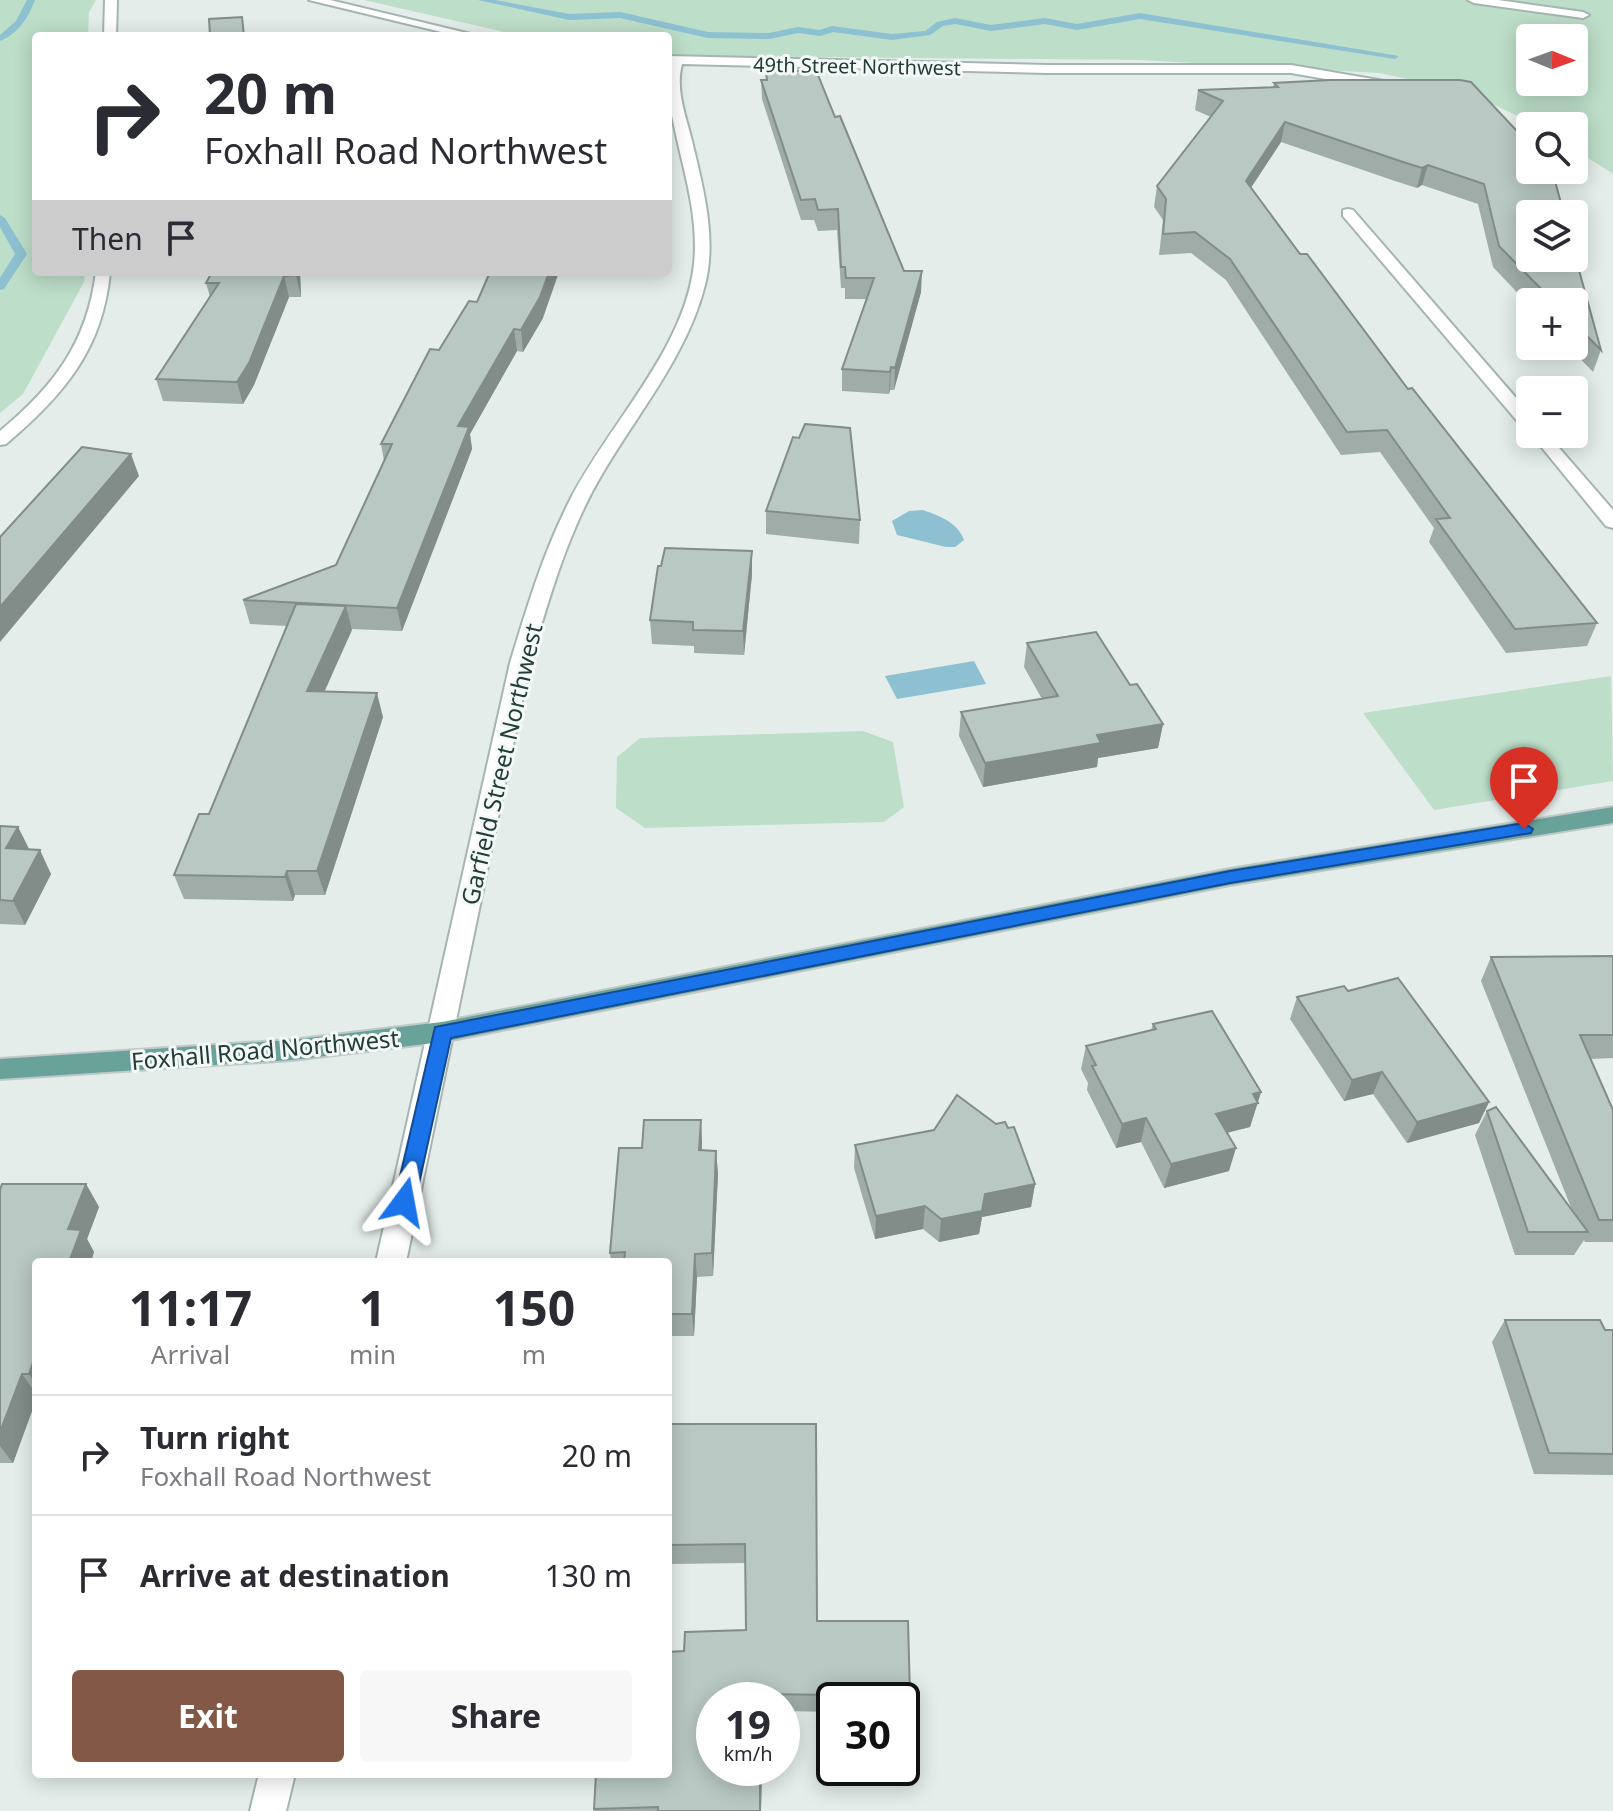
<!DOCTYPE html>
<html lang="en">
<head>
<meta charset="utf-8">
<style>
  :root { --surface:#fff; --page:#f7f7f7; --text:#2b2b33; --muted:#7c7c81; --line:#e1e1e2; --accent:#845847 }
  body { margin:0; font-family:"Noto Sans",sans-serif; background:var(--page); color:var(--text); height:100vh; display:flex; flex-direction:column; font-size:30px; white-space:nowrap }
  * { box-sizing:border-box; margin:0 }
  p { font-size:26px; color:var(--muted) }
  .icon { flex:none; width:44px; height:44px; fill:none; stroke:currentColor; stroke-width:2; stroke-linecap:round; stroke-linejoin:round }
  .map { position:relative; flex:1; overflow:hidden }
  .details { position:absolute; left:32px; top:1258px; width:640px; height:520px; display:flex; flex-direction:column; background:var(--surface); border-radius:8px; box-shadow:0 4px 20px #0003 }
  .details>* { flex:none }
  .hud { position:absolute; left:32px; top:32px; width:640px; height:244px; border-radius:8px; box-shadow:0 4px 20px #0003; background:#fff; color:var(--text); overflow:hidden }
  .needle { width:52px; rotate:91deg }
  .tools { position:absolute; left:1516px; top:24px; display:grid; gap:16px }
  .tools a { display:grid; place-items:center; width:72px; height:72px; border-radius:8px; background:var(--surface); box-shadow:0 4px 20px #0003; font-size:40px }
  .speed { position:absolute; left:696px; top:1682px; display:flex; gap:16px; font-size:40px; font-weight:700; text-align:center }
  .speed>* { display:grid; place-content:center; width:104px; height:104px; border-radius:50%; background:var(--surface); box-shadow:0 4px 20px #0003; line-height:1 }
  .speed small { font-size:20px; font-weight:400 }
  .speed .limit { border:4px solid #111; border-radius:12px; background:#fff; color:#111 }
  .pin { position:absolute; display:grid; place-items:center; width:68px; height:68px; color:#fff; margin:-82px -34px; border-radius:50% 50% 50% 0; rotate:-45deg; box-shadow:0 0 8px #0007 }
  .pin .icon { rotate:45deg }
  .me { position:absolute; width:88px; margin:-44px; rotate:13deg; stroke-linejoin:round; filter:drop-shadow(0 0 6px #0008) }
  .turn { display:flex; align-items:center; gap:28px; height:168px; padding:0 40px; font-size:36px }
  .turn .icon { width:104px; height:104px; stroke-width:2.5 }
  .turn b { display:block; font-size:56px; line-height:68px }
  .then { display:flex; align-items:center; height:76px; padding:0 40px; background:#0003; gap:16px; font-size:30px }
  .eta { display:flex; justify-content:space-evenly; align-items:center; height:136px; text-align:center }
  .eta b { font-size:48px; font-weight:700; line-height:56px }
  .cta { display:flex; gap:16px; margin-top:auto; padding:16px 40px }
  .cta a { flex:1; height:92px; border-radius:8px; background:var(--accent); color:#fff; font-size:32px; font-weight:700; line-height:92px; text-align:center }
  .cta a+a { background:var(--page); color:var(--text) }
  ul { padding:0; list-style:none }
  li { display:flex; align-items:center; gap:24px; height:120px; padding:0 40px; border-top:2px solid var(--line) }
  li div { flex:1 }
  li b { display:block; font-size:30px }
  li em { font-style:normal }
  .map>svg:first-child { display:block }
</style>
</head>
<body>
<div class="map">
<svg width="1613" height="1811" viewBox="0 0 1613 1811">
  <rect width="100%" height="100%" fill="#e4edea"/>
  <!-- green -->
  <g fill="#bddec9" fill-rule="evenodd">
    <polygon points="0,0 96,0 89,12 88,36 36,36 36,272 85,272 84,282 23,394 0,413"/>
    <path d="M364 0H1613V174L1574 149V126H1538L1466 91 1379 73 1140 60 700 56 668 54V36H522ZM1530 38H1574V82H1530Z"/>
    <polygon points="1611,676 1613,781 1434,810 1363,713"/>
    <polygon points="863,731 893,742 904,807 884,822 645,828 616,808 617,757 640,738"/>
  </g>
  <!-- water -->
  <g fill="#8dc0d1">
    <path d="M923 510C940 516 957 522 964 540L955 547H946L897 535 892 521 909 511Z"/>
    <polygon points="974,661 986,684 897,699 885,676"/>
  </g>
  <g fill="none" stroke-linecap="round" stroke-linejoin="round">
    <!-- stream -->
    <g fill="#8dc0d1" fill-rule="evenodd">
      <path d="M27 0H35C28 18 19 33 0 41V35L16 21Z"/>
      <polygon points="478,0 495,0 569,14 620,12 708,32 769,33 798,27 819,30 832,26 892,34 925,31 937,22 955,18 991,25 1045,18 1077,24 1140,13 1399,56 1395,59 1140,19 1077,30 1045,24 991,31 955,24 943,26 930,35 892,40 833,32 820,36 798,33 769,39 708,38 620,18 569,20"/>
      <polygon points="0,215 5,218 27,254 4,289 0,290 0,278 15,254 0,227"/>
    </g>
    <!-- minor casing -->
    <g stroke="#a6b5b1" stroke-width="4">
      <g id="minor">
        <polygon points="105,0 117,0 116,36 104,36"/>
        <polygon points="309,0 330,0 479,36 458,36"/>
        <polygon points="1468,0 1498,0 1583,12 1589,15 1583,18 1474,3"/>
        <path d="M668 56 1047 65H1291L1384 81 1390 85 1384 89 1291 73H1047L682 64C675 90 686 116 692 141 703 187 717 238 705 285 687 356 637 414 601 476 567 534 549 599 530 663L406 1262H376L510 663C527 607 544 550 571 498 609 424 685 349 694 264 700 206 676 152 669 96 667 82 668 68 668 56Z"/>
        <polygon points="1348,209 1353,210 1530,414 1530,430 1524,429 1343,216 1343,210"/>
        <path d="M96 272H110C103 349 64 395 6 444L0 445V431C54 386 87 343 96 272Z"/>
        <polygon points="1530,433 1547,434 1613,510 1613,528 1606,526"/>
        <polygon points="259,1774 295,1774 286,1811 250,1811"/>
      </g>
    </g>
    <!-- major casing -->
    <g stroke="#c1c9c8" stroke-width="4">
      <polygon id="major" points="1613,807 1613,823 1230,885 442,1042 292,1060 0,1079 0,1059 292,1040 442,1022 1230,869"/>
    </g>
    <!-- minor -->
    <use href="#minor" fill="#fff" fill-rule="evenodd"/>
    <!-- major -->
    <use href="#major" fill="#69a298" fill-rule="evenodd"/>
  </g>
  <!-- wall -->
  <g fill="#9faca8">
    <polygon points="766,72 835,117 904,271 921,292 894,390 890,390 889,394 842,391 842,369 866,299 845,299 845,288 841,288 837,230 818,231 814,220 801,220 762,99 761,80 766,80"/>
    <polygon points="1460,80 1601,350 1593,372 1568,346 1574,346 1574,302 1530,302 1530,306 1493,267 1478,204 1422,185 1417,188 1395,181 1281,142 1251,188 1300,254 1597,623 1587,646 1506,653 1429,542 1434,528 1380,452 1341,455 1226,280 1191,253 1159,255 1163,220 1154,207 1157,186 1211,117 1195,110 1198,90 1273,87 1274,83"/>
    <polygon points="300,272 301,297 289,297 254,385 243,404 163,401 156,379 210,297 206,283"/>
    <polygon points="543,318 523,352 517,351 470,434 472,449 402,631 351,629 324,692 383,717 325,895 295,895 293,901 184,899 174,875 209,814 287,626 250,624 243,600 336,565 384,461 381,444 439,350"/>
    <polygon points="766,511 860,520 859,544 766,534"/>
    <polygon points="752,574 744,655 694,653 694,646 652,644 650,620"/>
    <polygon points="1027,643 1130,685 1163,724 1158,748 1098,758 1097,767 983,787 959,736 961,712 1042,699 1024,667"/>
    <polygon points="0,826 18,827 29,849 51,874 25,925 0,924"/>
    <polygon points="1613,956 1613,1058 1590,1059 1613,1110 1613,1242 1585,1242 1584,1240 1574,1255 1515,1255 1475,1135 1487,1111 1572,1210 1481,981 1491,957"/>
    <polygon points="1348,991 1489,1102 1479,1123 1407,1143 1373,1094 1344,1101 1290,1019 1297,997"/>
    <polygon points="1153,1024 1261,1092 1250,1127 1227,1133 1229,1171 1164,1188 1141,1142 1116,1148 1087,1090 1088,1083 1081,1069 1086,1046 1151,1030"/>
    <polygon points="701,1120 702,1150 716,1151 718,1174 713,1276 697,1277 694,1336 668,1336 668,1262 611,1262 610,1253 642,1148"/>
    <polygon points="855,1145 1035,1184 1031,1207 982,1217 979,1234 939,1242 923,1229 875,1239 854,1168"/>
    <polygon points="86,1184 99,1207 87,1239 94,1252 36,1262 36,1400 13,1463 0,1463 0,1190"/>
    <polygon points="1505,1320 1613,1330 1613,1475 1534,1474 1492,1342"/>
    <polygon points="668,1424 817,1621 910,1696 908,1713 902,1713 902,1700 834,1700 834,1712 782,1711 782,1700 714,1700 714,1768 762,1768 761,1811 594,1811 594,1809 684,1651 746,1630 745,1563 668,1564"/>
  </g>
  <!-- shaded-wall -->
  <g fill="#828c88">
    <polygon points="1285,122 1281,142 1242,201 1246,181"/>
    <polygon points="1428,165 1422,185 1417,188 1422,168"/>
    <polygon points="922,271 921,292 894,390 895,368"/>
    <polygon points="296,272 300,272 301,297 296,275"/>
    <polygon points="549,272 559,272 543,318 523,352 521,330"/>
    <polygon points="284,276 289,297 254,385 243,404 237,382"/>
    <polygon points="514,329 517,351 470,434 472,449 402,631 397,608 458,426"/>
    <polygon points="891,367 890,390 889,394 890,372"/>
    <polygon points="131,454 139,476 0,642 0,607"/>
    <polygon points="752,551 752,574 744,655 743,631"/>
    <polygon points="346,606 352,630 314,715 307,691"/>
    <polygon points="377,693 383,717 325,895 317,871"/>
    <polygon points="1163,724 1158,748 1098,758 1097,767 983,787 985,763 1097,735"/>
    <polygon points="18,827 30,851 6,848"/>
    <polygon points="40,850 51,874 25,925 13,901"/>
    <polygon points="287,871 295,895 293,901 285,877"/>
    <polygon points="1382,1072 1373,1094 1344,1101 1352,1080"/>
    <polygon points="1261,1092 1250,1127 1209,1137 1216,1114 1253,1094"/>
    <polygon points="1489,1102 1479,1123 1407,1143 1417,1122"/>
    <polygon points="1146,1118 1141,1142 1116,1148 1122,1124"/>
    <polygon points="701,1120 702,1144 701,1174 699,1150"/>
    <polygon points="1236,1148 1229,1171 1164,1188 1171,1164"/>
    <polygon points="716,1151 718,1174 713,1276 712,1253"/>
    <polygon points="86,1184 99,1207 87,1239 94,1252 91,1262 69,1262 68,1229"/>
    <polygon points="1035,1184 1031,1207 982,1217 979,1234 939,1242 941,1219 985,1194"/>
    <polygon points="925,1206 923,1229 875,1239 876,1216"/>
    <polygon points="695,1254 697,1277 694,1336 692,1314"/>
    <polygon points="36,1354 36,1385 29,1374"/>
    <polygon points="22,1374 36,1394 36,1400 13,1463 0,1446 0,1432"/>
    <polygon points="760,1768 762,1768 761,1811 760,1811"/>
  </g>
  <!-- building -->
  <g fill="#b9c8c3" stroke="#828c88" stroke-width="2">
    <polygon points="242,17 244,36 206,36 210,35 209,19"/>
    <polygon points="816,70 835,117 840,116 904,271 922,271 895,368 891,367 890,372 842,369 874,278 846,278 845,267 841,267 838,209 818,210 815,199 801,200 761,80 767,80 766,72"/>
    <polygon points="1330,80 1460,80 1471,82 1530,145 1530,170 1552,170 1564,214 1530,214 1530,258 1574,258 1574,252 1601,350 1574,323 1574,302 1554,302 1499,246 1484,184 1428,165 1422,168 1400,161 1285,122 1246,181 1300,254 1307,254 1408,389 1412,388 1597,623 1515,629 1436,519 1450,518 1387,430 1347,432 1230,259 1195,232 1163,234 1166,199 1157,186 1223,101 1198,90 1278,87 1274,83"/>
    <polygon points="212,272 296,272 296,275 284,276 249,363 237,382 156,379 219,283 206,283"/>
    <polygon points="490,272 549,272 540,297 521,330 514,329 458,426 469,427 397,608 243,600 336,565 392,444 381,444 430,349 439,350 469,301 477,302"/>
    <polygon points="805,424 850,428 860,520 766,511 793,437 799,438"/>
    <polygon points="82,447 131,454 0,607 0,537"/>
    <polygon points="665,548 752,551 743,631 693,630 693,622 650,620 658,566 661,566"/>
    <polygon points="296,604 346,606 307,691 377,693 317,871 287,871 285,877 174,875 199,814 209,814"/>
    <polygon points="1096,632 1130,685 1137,684 1163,724 1097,735 1101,743 985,763 961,712 1058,696 1027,643"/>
    <polygon points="0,826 18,827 6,848 40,850 13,901 0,900"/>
    <polygon points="1613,956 1613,1035 1580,1035 1613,1110 1613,1220 1599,1220 1491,957"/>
    <polygon points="1398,978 1489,1102 1417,1122 1382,1072 1352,1080 1297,997 1344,986 1348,991"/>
    <polygon points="1212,1011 1261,1092 1253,1094 1258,1103 1216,1114 1236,1148 1171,1164 1146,1118 1122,1124 1092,1066 1096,1065 1086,1046 1156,1029 1153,1024"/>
    <polygon points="957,1095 996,1124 1005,1122 1008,1128 1014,1127 1035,1184 985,1194 982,1211 941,1219 925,1206 876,1216 855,1145 934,1130"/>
    <polygon points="1496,1107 1588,1232 1528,1232 1487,1111"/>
    <polygon points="644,1120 701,1120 699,1150 716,1151 712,1253 695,1254 692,1314 668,1314 668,1262 624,1262 625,1252 610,1253 619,1148 642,1148"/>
    <polygon points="2,1184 86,1184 68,1229 81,1230 69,1262 36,1262 36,1354 29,1374 22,1374 0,1432 0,1190"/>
    <polygon points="1505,1320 1600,1320 1605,1330 1613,1330 1613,1454 1549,1453"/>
    <polygon points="668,1424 816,1424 817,1621 908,1621 910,1696 761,1694 761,1700 714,1700 714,1768 760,1768 760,1811 658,1811 658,1807 594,1809 596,1774 668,1774 668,1652 684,1651 685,1632 746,1630 745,1544 668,1545"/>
  </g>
  <!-- route -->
  <polygon fill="#1a73e8" stroke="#114b97" stroke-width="2" points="1524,823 1533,829 1531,833 1230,883 451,1038 415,1202 412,1208 404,1211 397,1208 394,1202 435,1027 1230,871"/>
  <g text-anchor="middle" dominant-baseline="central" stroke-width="6" stroke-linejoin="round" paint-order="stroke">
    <!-- far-street labels -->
    <g font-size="20" fill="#233e39" stroke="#f4f9f7">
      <text transform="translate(857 66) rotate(1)">49th Street Northwest</text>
    </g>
    <!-- street labels -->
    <g font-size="24" fill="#233e39" stroke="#f4f9f7">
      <text transform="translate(501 764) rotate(-77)">Garfield Street Northwest</text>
      <text transform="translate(265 1049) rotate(-5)">Foxhall Road Northwest</text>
    </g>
  </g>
</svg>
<div class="tools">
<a><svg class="needle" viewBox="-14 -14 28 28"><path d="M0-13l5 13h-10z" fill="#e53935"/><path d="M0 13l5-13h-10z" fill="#7c7c81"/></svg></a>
<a><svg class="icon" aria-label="search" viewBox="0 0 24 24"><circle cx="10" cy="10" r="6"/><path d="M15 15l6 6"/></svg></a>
<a><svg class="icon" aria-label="layers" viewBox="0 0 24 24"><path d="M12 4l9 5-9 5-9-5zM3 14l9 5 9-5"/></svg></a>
<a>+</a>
<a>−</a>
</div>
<div class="speed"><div>19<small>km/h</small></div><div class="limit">30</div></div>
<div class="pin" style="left:1524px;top:829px;background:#d93025"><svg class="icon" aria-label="arrive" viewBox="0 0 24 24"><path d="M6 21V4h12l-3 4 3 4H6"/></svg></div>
<svg class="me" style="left:404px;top:1202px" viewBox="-20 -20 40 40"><path d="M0-17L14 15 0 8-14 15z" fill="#1a73e8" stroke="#fff" stroke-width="4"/></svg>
<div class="hud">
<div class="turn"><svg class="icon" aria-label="right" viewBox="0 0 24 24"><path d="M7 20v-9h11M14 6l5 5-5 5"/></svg><div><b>20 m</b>Foxhall Road Northwest</div></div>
<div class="then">Then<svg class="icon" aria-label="arrive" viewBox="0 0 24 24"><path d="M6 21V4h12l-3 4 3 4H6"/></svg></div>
</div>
<section class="details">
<div class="eta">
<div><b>11:17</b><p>Arrival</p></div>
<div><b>1</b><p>min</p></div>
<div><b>150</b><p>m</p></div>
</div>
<ul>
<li><svg class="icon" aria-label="right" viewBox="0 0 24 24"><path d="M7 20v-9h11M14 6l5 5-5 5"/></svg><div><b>Turn right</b><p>Foxhall Road Northwest</p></div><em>20 m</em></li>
<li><svg class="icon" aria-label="arrive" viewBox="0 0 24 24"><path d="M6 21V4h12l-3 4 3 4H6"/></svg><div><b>Arrive at destination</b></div><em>130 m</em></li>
</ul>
<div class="cta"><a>Exit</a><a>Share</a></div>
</section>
</div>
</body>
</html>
